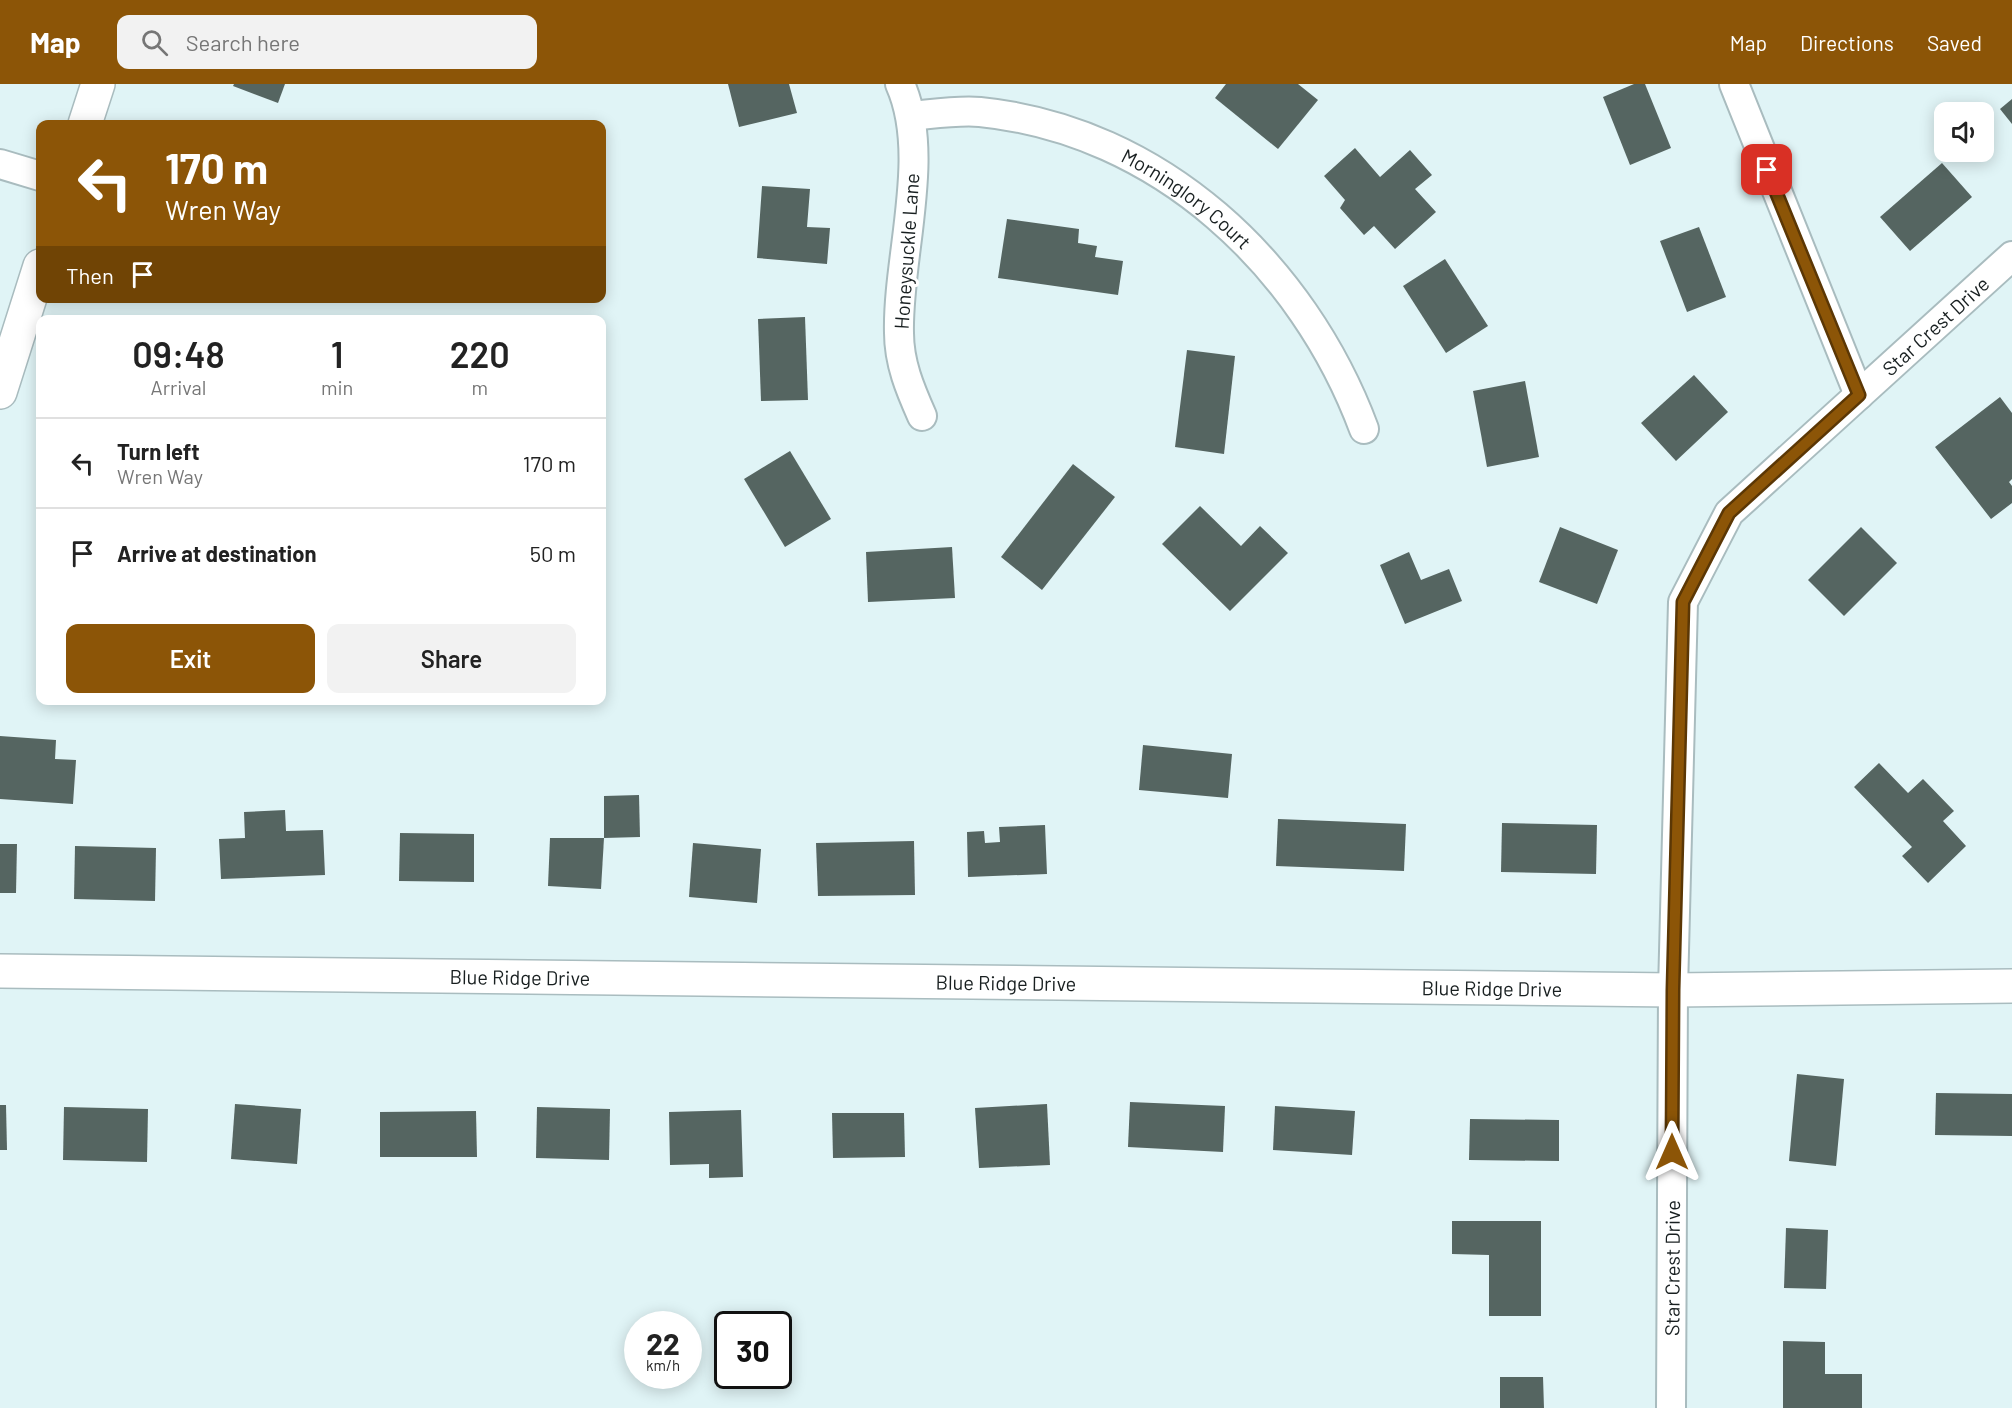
<!DOCTYPE html>
<html lang="en">
<head>
<meta charset="utf-8">
<style>
  :root { --surface:#fff; --page:#f2f2f2; --text:#222; --muted:#767676; --line:#e0e0e0; --accent:#8c5507 }
  body { margin:0; font-family:Barlow,sans-serif; background:var(--page); color:var(--text); height:100vh; display:flex; flex-direction:column; font-size:22px; white-space:nowrap }
  * { box-sizing:border-box; margin:0 }
  p { font-size:20px; color:var(--muted) }
  .icon { flex:none; width:33px; height:33px; fill:none; stroke:currentColor; stroke-width:2; stroke-linecap:round; stroke-linejoin:round }
  .map { position:relative; flex:1; overflow:hidden }
  .details { position:absolute; left:36px; top:231px; width:570px; height:390px; display:flex; flex-direction:column; background:var(--surface); border-radius:12px; box-shadow:0 3px 15px #0003 }
  .details>* { flex:none }
  .guide { position:absolute; left:36px; top:36px; width:570px; height:183px; border-radius:12px; box-shadow:0 3px 15px #0003; background:#8c5507; color:#fff; overflow:hidden }
  .buttons { position:absolute; left:1934px; top:18px; display:grid; gap:12px }
  .buttons a { display:grid; place-items:center; width:60px; height:60px; border-radius:12px; background:var(--surface); box-shadow:0 3px 15px #0003; font-size:30px }
  .speed { position:absolute; left:624px; top:1227px; display:flex; gap:12px; font-size:30px; font-weight:700; text-align:center }
  .speed>* { display:grid; place-content:center; width:78px; height:78px; border-radius:50%; background:var(--surface); box-shadow:0 3px 15px #0003; line-height:1 }
  .speed small { font-size:15px; font-weight:400 }
  .speed .limit { border:3px solid #111; border-radius:9px; background:#fff; color:#111 }
  .pin { position:absolute; display:grid; place-items:center; width:51px; height:51px; color:#fff; margin:-26px; border-radius:12px; box-shadow:0 3px 9px #0006 }
  .me { position:absolute; width:66px; margin:-33px; rotate:0deg; stroke-linejoin:round; filter:drop-shadow(0 0 4px #0008) }
  .turn { display:flex; align-items:center; gap:21px; height:126px; padding:0 30px; font-size:27px }
  .turn .icon { width:78px; height:78px; stroke-width:2.5 }
  .turn b { display:block; font-size:42px; line-height:51px }
  .then { display:flex; align-items:center; height:57px; padding:0 30px; background:#0003; gap:12px; font-size:22px }
  .eta { display:flex; justify-content:space-evenly; align-items:center; height:102px; text-align:center }
  .eta b { font-size:36px; font-weight:600; line-height:42px }
  .primary-button { display:flex; gap:12px; margin-top:auto; padding:12px 30px }
  .primary-button a { flex:1; height:69px; border-radius:12px; background:var(--accent); color:#fff; font-size:24px; font-weight:600; line-height:69px; text-align:center }
  .primary-button a+a { background:var(--page); color:var(--text) }
  ul { padding:0; list-style:none }
  li { display:flex; align-items:center; gap:18px; height:90px; padding:0 30px; border-top:2px solid var(--line) }
  li div { flex:1 }
  li b { display:block; font-size:22px }
  li em { font-style:normal }
  header { display:flex; align-items:center; gap:36px; box-sizing:border-box; height:84px; padding:0 30px; background:var(--accent); color:#fff }
  header strong { font-size:28px }
  nav { display:flex; gap:33px; margin-inline-start:auto; font-size:21px }
  .search { width:420px; height:54px; background:var(--page); display:flex; align-items:center; gap:15px; box-sizing:border-box; padding:0 21px; border-radius:12px; color:var(--muted); font-size:22px }
  .map>svg:first-child { display:block }
</style>
</head>
<body>
<header>
<strong>Map</strong>
<div class="search"><svg class="icon" aria-label="search" viewBox="0 0 24 24"><circle cx="10" cy="10" r="6"/><path d="M15 15l6 6"/></svg>Search here</div>
<nav><a>Map</a><a>Directions</a><a>Saved</a></nav>
</header>
<div class="map">
<svg width="2012" height="1324" viewBox="0 0 2012 1324">
  <rect width="100%" height="100%" fill="#e0f4f6"/>
  <!-- building -->
  <g fill="#556561">
    <polygon points="234,0 285,0 278,19 233,2"/>
    <polygon points="728,0 789,0 797,29 739,43"/>
    <polygon points="1226,0 1298,0 1318,16 1278,65 1215,14"/>
    <polygon points="1634,0 1645,0 1671,64 1630,81 1603,13"/>
    <polygon points="2012,15 2012,40 2000,25"/>
    <polygon points="1355,64 1380,93 1410,66 1432,91 1415,105 1436,128 1395,165 1374,142 1364,151 1340,124 1345,116 1324,92"/>
    <polygon points="1942,79 1972,113 1910,167 1880,133"/>
    <polygon points="762,102 810,105 807,143 830,144 827,180 757,174"/>
    <polygon points="1007,135 1079,145 1078,159 1097,162 1095,173 1123,177 1118,211 998,194"/>
    <polygon points="1699,143 1726,213 1687,228 1660,157"/>
    <polygon points="1445,175 1488,242 1446,269 1403,202"/>
    <polygon points="805,233 808,316 761,317 758,235"/>
    <polygon points="1187,266 1235,272 1224,370 1175,363"/>
    <polygon points="1694,291 1728,328 1676,377 1641,339"/>
    <polygon points="1525,297 1539,373 1487,383 1473,307"/>
    <polygon points="2000,313 2012,329 2012,395 2009,398 2012,402 2012,419 1991,435 1935,363"/>
    <polygon points="790,367 831,435 785,463 744,395"/>
    <polygon points="1073,380 1115,413 1042,506 1001,473"/>
    <polygon points="1200,422 1241,462 1260,442 1288,469 1230,527 1162,460"/>
    <polygon points="1560,443 1618,466 1597,520 1539,498"/>
    <polygon points="1861,443 1897,479 1844,532 1808,496"/>
    <polygon points="952,463 955,514 868,518 866,468"/>
    <polygon points="1409,468 1421,496 1449,485 1462,517 1405,540 1380,481"/>
    <polygon points="0,652 56,656 55,675 76,676 73,720 0,715"/>
    <polygon points="1143,661 1232,670 1228,714 1139,706"/>
    <polygon points="1879,679 1908,709 1923,695 1954,727 1943,737 1966,762 1928,799 1902,772 1912,763 1854,703"/>
    <polygon points="639,711 640,753 604,754 604,712"/>
    <polygon points="285,726 286,747 323,746 325,791 221,795 219,755 245,754 244,728"/>
    <polygon points="1278,735 1406,740 1404,787 1276,782"/>
    <polygon points="1502,739 1597,741 1596,790 1501,788"/>
    <polygon points="1045,741 1047,790 968,793 967,748 984,747 985,759 1000,758 999,743"/>
    <polygon points="400,749 474,750 474,798 399,797"/>
    <polygon points="550,754 604,754 601,805 548,802"/>
    <polygon points="914,757 915,811 818,812 816,759"/>
    <polygon points="693,759 761,765 757,819 689,813"/>
    <polygon points="0,760 17,760 16,809 0,809"/>
    <polygon points="75,762 156,764 155,817 74,815"/>
    <polygon points="1797,990 1844,995 1836,1082 1789,1077"/>
    <polygon points="1936,1009 2012,1010 2012,1052 1935,1051"/>
    <polygon points="1130,1018 1225,1022 1223,1068 1128,1063"/>
    <polygon points="235,1020 301,1025 297,1080 231,1075"/>
    <polygon points="1047,1020 1050,1081 979,1084 975,1024"/>
    <polygon points="0,1021 6,1021 7,1066 0,1066"/>
    <polygon points="1275,1022 1355,1027 1352,1071 1273,1066"/>
    <polygon points="64,1023 148,1025 147,1078 63,1076"/>
    <polygon points="537,1023 610,1025 609,1076 536,1074"/>
    <polygon points="741,1026 743,1093 709,1094 709,1080 670,1081 669,1028"/>
    <polygon points="476,1027 477,1073 380,1073 380,1028"/>
    <polygon points="832,1029 904,1029 905,1073 833,1074"/>
    <polygon points="1470,1035 1559,1036 1559,1077 1469,1076"/>
    <polygon points="1452,1137 1541,1137 1541,1232 1489,1232 1489,1171 1452,1170"/>
    <polygon points="1786,1144 1828,1146 1826,1205 1784,1204"/>
    <polygon points="1783,1257 1825,1258 1825,1290 1862,1290 1862,1324 1783,1324"/>
    <polygon points="1500,1293 1543,1293 1544,1324 1500,1324"/>
  </g>
  <g fill="none" stroke-linecap="round" stroke-linejoin="round">
    <!-- minor casing -->
    <g stroke="#a9bcbf" stroke-width="32">
      <g id="minor">
        <path d="M900 0C932 71 897 173 899 249 899 279 910 305 922 332"/>
        <polyline points="1734,0 1859,311"/>
        <path id="s1" d="M911 32C933 30 958 26 980 28 1160 46 1303 181 1364 345"/>
        <polyline points="0,80 40,92"/>
        <path id="s2" d="M1671 1324 1673 906 1683 518 1729 429 2012 172"/>
      </g>
    </g>
    <!-- tertiary casing -->
    <g stroke="#a9bcbf" stroke-width="36">
      <g id="tertiary">
        <polyline points="85,40 98,0"/>
        <polyline points="0,308 40,182"/>
        <path id="s3" d="M0 887 1673 906 2012 902"/>
      </g>
    </g>
    <!-- minor -->
    <use href="#minor" stroke="#fff" stroke-width="28"/>
    <!-- tertiary -->
    <use href="#tertiary" stroke="#fff" stroke-width="33"/>
  </g>
  <g fill="none" stroke-linecap="round" stroke-linejoin="round">
    <!-- route casing -->
    <g stroke="#5b3705" stroke-width="15">
      <polyline id="route" points="1672,1068 1673,906 1683,518 1729,429 1859,311 1767,86"/>
    </g>
    <!-- route -->
    <use href="#route" stroke="#8c5507" stroke-width="10"/>
  </g>
  <g text-anchor="middle" dominant-baseline="central" stroke-width="6" stroke-linejoin="round" paint-order="stroke">
    <!-- street labels -->
    <g font-size="20" fill="#181f20" stroke="#fff">
      <text stroke="none"><textPath href="#s1" startOffset="297">Morninglory Court</textPath></text>
      <text transform="translate(906 167) rotate(-86)">Honeysuckle Lane</text>
      <text stroke="none"><textPath href="#s2" startOffset="1185">Star Crest Drive</textPath></text>
      <text stroke="none"><textPath href="#s3" startOffset="520">Blue Ridge Drive</textPath></text>
      <text stroke="none"><textPath href="#s3" startOffset="1006">Blue Ridge Drive</textPath></text>
      <text stroke="none"><textPath href="#s3" startOffset="1492">Blue Ridge Drive</textPath></text>
      <text stroke="none"><textPath href="#s2" startOffset="140">Star Crest Drive</textPath></text>
    </g>
  </g>
</svg>
<div class="buttons">
<a><svg class="icon" aria-label="sound" viewBox="0 0 24 24"><path d="M4 9h4l5-4v14l-5-4H4zM17 9q2 3 0 6"/></svg></a>
</div>
<div class="speed"><div>22<small>km/h</small></div><div class="limit">30</div></div>
<div class="pin" style="left:1767px;top:86px;background:#d93025"><svg class="icon" aria-label="arrive" viewBox="0 0 24 24"><path d="M6 21V4h12l-3 4 3 4H6"/></svg></div>
<svg class="me" style="left:1672px;top:1068px" viewBox="-20 -20 40 40"><path d="M0-17L14 15 0 8-14 15z" fill="#8c5507" stroke="#fff" stroke-width="4"/></svg>
<div class="guide">
<div class="turn"><svg class="icon" aria-label="left" viewBox="0 0 24 24"><path d="M17 20v-9H6M10 6l-5 5 5 5"/></svg><div><b>170 m</b>Wren Way</div></div>
<div class="then">Then<svg class="icon" aria-label="arrive" viewBox="0 0 24 24"><path d="M6 21V4h12l-3 4 3 4H6"/></svg></div>
</div>
<section class="details">
<div class="eta">
<div><b>09:48</b><p>Arrival</p></div>
<div><b>1</b><p>min</p></div>
<div><b>220</b><p>m</p></div>
</div>
<ul>
<li><svg class="icon" aria-label="left" viewBox="0 0 24 24"><path d="M17 20v-9H6M10 6l-5 5 5 5"/></svg><div><b>Turn left</b><p>Wren Way</p></div><em>170 m</em></li>
<li><svg class="icon" aria-label="arrive" viewBox="0 0 24 24"><path d="M6 21V4h12l-3 4 3 4H6"/></svg><div><b>Arrive at destination</b></div><em>50 m</em></li>
</ul>
<div class="primary-button"><a>Exit</a><a>Share</a></div>
</section>
</div>
</body>
</html>
